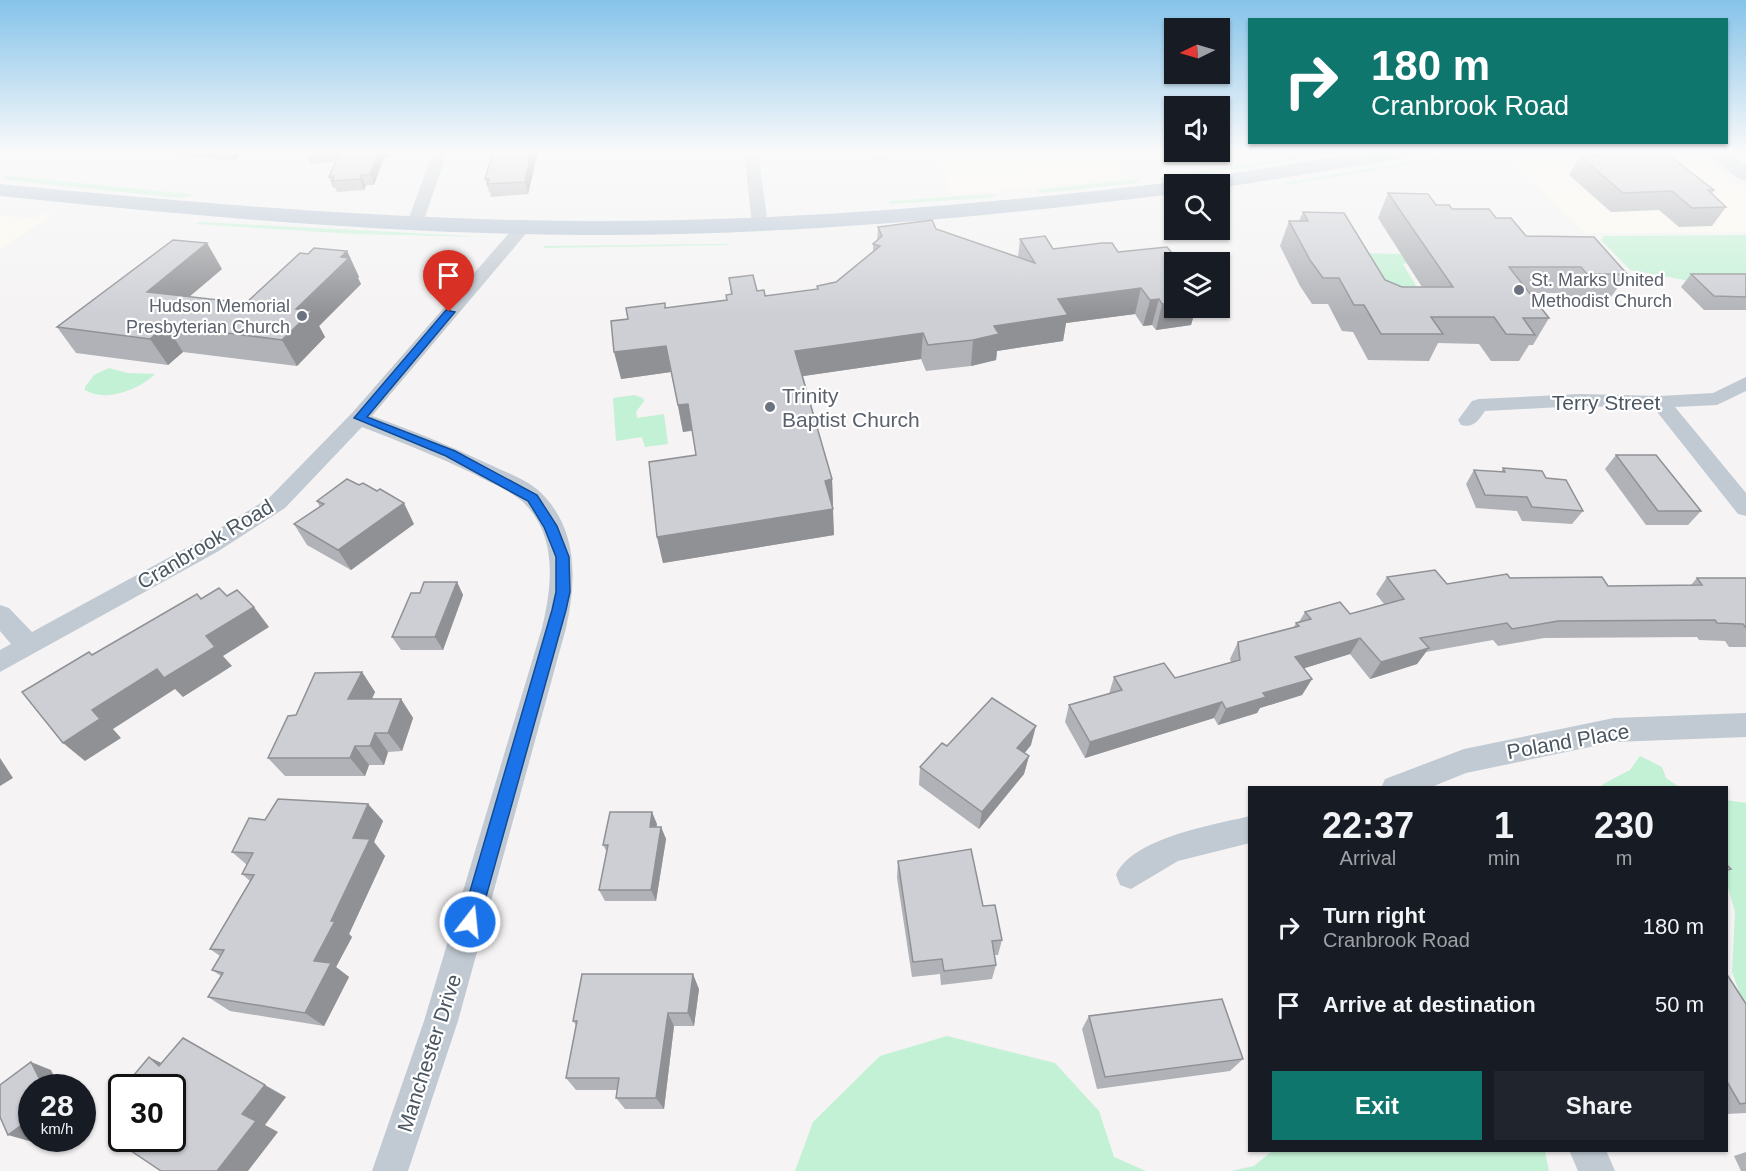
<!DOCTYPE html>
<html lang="en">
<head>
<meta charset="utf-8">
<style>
  :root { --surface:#171b24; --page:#20242c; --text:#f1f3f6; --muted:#9ea1a6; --accent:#0f766e }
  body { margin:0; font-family:Helvetica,sans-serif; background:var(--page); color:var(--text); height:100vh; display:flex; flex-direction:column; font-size:22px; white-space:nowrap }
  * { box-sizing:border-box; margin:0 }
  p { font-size:20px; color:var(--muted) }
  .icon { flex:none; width:33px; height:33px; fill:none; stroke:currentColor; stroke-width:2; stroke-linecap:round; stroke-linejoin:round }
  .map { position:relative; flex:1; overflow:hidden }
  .sheet { position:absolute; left:1248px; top:786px; width:480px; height:366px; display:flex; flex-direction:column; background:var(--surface); border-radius:0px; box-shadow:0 2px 4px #0004 }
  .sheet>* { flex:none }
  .banner { position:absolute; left:1248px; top:18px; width:480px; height:126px; border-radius:0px; box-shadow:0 2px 4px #0004; background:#0f766e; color:#fff; overflow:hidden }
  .needle { width:39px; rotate:265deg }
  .controls { position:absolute; left:1164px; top:18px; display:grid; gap:12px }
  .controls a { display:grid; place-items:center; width:66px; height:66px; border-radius:0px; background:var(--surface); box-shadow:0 2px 4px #0004; font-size:30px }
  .speed { position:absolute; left:18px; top:1074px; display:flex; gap:12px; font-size:30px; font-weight:700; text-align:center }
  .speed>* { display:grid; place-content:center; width:78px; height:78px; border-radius:50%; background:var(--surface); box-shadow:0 2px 4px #0004; line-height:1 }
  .speed small { font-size:15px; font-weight:400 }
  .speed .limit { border:3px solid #111; border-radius:9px; background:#fff; color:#111 }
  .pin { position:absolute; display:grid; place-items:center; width:51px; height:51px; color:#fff; margin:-62px -26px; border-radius:50% 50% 50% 0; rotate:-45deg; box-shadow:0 0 6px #0007 }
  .pin .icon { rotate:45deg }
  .me { position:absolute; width:66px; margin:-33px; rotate:16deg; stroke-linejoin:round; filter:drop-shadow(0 0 4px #0008) }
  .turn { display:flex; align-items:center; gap:21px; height:126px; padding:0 24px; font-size:27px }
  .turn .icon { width:78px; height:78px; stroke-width:2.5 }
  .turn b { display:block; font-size:42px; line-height:51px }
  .eta { display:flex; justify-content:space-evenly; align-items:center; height:102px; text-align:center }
  .eta b { font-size:36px; font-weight:600; line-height:42px }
  .primary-button { display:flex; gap:12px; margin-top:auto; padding:12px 24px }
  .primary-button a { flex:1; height:69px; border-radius:0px; background:var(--accent); color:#fff; font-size:24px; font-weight:600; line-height:69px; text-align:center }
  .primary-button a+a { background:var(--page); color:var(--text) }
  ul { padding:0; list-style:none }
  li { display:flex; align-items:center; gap:18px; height:78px; padding:0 24px }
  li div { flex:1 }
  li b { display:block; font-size:22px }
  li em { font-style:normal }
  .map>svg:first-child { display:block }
</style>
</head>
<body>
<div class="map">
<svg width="1746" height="1171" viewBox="0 0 1746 1171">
  <rect width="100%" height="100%" fill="#f5f3f3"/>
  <!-- commercial -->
  <g fill="#fdf9ef">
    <polygon points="934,152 1108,152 1125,178 952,195"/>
    <polygon points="1509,152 1693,152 1746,190 1746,232 1585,233 1503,154"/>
    <polygon points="45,214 54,214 0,250 0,216 33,218"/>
  </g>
  <!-- green -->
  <g fill="#c3f1d5">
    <polygon points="805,152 934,152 936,156 877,160"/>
    <polygon points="1468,152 1483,152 1289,185 1284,183"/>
    <polygon points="1308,155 1296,160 1182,177 1180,174"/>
    <polygon points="0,175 197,195 179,198 7,180"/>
    <polygon points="1140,179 1137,183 1043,193 1036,190"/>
    <polygon points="993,194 996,195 989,198 889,204 889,201"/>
    <polygon points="199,222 489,237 354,234 196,224"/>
    <polygon points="1746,235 1746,285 1717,286 1630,270 1601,240 1604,236"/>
    <polygon points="726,244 732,245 543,248 544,246"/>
    <polygon points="1366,253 1402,254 1407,263 1403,264 1418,289 1405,308"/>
    <path d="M109 368 127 373 155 374C140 389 106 403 85 390V387L94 375Z"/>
    <polygon points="634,395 643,398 644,401 636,412 637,418 664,414 668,444 645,447 642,437 616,441 613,398"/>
    <polygon points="1640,756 1662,767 1666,778 1679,787 1601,787 1603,784 1630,770"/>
    <polygon points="1726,800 1746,803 1746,1010 1732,972 1735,912 1727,884"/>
    <polygon points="947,1036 1055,1063 1099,1111 1114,1157 1146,1171 795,1171 813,1122 880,1056"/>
    <polygon points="1272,1151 1545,1151 1549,1171 1231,1171 1254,1166"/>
  </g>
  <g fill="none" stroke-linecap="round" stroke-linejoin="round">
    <!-- street -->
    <g fill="#c1cad2" fill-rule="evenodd">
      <polygon points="433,152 447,152 423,223 415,228 409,226 407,223"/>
      <polygon points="744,152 758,152 768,225 760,230 752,225"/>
      <path d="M523 222 529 224 531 227 529 230 372 416C411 430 449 445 486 463 503 471 525 479 539 491 578 527 577 580 566 628L458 1021 408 1171H372L424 1021 542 628C552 586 558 537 524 503 510 490 488 482 472 473 436 456 399 441 362 427L285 508 217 552 0 672V650L11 644 0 631V605L9 608 32 632 201 540 269 498 352 413 517 224Z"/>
      <path d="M1746 377V391L1717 405 1675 407 1746 493V516L1738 514 1654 408 1580 406 1485 411C1478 421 1474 428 1461 425L1458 420 1472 401 1479 399 1580 394 1660 396 1713 393Z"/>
      <polygon points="1746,713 1746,737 1614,742 1466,773 1429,788 1381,788 1385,779 1464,749 1614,718"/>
      <path d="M1250 816V843L1178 861 1131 889 1120 885 1116 875C1132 838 1213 825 1250 816Z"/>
      <polygon points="1569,1150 1606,1150 1615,1171 1578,1171"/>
    </g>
    <!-- secondary -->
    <polygon fill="#c1cbd6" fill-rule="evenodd" points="1705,152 1728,152 1746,165 1746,181 1739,179"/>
    <!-- primary -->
    <g fill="#b3c2d1" fill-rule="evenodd">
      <polygon points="1366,152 1415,152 1405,158 1220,188 1220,184 1194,184 1197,180 1204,178"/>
      <path d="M1174 182 1182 184H1174V194C978 218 782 236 584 235 389 234 194 216 0 196V184C194 203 389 220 584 221 782 222 978 205 1174 182Z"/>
    </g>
  </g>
  <!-- wall -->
  <g fill="#b0b2b7">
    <polygon points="164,152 246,152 234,161 165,154"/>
    <polygon points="306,152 391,152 389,158 384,158 374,185 366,185 364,190 337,192 335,187 333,188 329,177 335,162 310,164 306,153"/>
    <polygon points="493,152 538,152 528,194 491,197 490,192 489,192 485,179"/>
    <polygon points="1580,156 1714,190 1712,194 1726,207 1712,226 1679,227 1659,210 1611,212 1569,175"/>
    <polygon points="1388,193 1452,209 1496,218 1526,236 1627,274 1609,300 1571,300 1565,293 1529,293 1549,318 1533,345 1529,345 1519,361 1491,361 1479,344 1438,343 1429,361 1368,360 1353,332 1342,331 1328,304 1312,304 1300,286 1280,246 1289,221 1299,221 1303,212 1385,280 1402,287 1422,287 1378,218"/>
    <polygon points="878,227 936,229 1018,257 1020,239 1053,249 1118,252 1174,308 1199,308 1196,318 1193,318 1191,325 1156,330 1152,325 1143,326 1135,314 1066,323 1063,341 997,351 996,360 971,366 926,371 921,359 803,376 832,479 833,506 832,506 834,535 663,563 657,537 696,455 692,431 683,432 671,372 621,379 628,319 665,308 727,300 726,295 731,294 729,278 765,296 817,289 817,286 836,282 873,252 873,244 877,240"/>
    <polygon points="347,251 359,277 358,278 361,284 319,326 325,337 297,366 183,352 168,365 76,353 57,327 222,269 189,297 246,303 308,254"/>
    <polygon points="1691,274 1746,274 1746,310 1704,310 1681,287"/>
    <polygon points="1616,455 1701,511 1688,525 1646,525 1605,469"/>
    <polygon points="1503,468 1546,478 1583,511 1572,524 1522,521 1517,511 1476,508 1466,484 1474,470 1501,472"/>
    <polygon points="317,501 414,524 351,570 307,545 294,524 320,507"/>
    <polygon points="1387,577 1447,584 1510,578 1608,586 1690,586 1697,578 1746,578 1746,647 1729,647 1725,641 1699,640 1697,637 1544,638 1498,646 1493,640 1426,652 1417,664 1370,679 1350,654 1304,668 1312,679 1302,695 1260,708 1257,713 1218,725 1214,718 1085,758 1065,722 1069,705 1109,694 1114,677 1175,678 1231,662 1230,659 1238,642 1294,627 1296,623 1299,622 1305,612 1350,614 1384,604 1376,594"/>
    <polygon points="457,582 463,595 443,650 401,650 392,637 420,593"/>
    <polygon points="362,672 375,692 372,699 401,699 413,718 402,751 388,752 384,765 369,765 365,776 285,776 268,758 296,715"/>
    <polygon points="1031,745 1025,753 1029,756 1024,774 979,829 919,785 920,767 947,746"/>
    <polygon points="368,804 383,821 374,842 385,856 349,934 352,937 336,967 349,977 324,1026 230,1011 208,997 221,976 212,970 220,956 210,949 250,881 242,874 247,865 232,852"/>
    <polygon points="657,824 656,827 661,827 666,839 656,901 605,901 599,890 607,852 603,845"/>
    <polygon points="898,861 983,906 1002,940 998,955 995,955 996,965 992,979 941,985 940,974 912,977 897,878"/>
    <polygon points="1726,973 1746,1004 1746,1113 1726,1114"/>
    <polygon points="699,989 694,1026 674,1026 664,1109 625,1109 616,1098 617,1090 576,1090 566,1078 576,1025 573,1021"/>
    <polygon points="1089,1016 1243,1059 1230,1071 1097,1089 1082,1029"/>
    <polygon points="1746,1152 1746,1171 1741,1171 1734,1156"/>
  </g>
  <!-- shaded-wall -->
  <g fill="#909195">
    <polygon points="230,152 246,152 234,161"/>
    <polygon points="378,152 381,152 384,158 374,185 370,174"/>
    <polygon points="387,152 391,152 389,158"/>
    <polygon points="531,152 538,152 528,194 525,182"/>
    <polygon points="361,175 366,185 364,190 360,179"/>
    <polygon points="207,243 222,269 164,318 147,292"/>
    <polygon points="347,251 359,277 358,278 361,284 319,326 325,337 297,366 282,340 296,309 341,257"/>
    <polygon points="1141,288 1135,314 1066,323 1063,341 997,351 996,360 971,366 973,340 994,326 1058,299"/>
    <polygon points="1159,299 1152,325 1143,326 1150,300"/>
    <polygon points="1174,302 1174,308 1199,308 1196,318 1193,318 1191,325 1156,330 1162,304"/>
    <polygon points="166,325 183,352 168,365 150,339"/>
    <polygon points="923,333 921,359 797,377 795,351"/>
    <polygon points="666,346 671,372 621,379 614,352"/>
    <polygon points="688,404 693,430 683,432 678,405"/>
    <polygon points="832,479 833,506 826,507 825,481"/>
    <polygon points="404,503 414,524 351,570 338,550"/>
    <polygon points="833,509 834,535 663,563 657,537"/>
    <polygon points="457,582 463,595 443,650 435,637"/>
    <polygon points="254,607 269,627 223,656 232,666 183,697 175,689 113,729 121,738 85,761 63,743 92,710 206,636"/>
    <polygon points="1360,638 1350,654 1286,674 1295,657"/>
    <polygon points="1429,648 1417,664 1370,679 1381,662"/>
    <polygon points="362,672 375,692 362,719 348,699"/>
    <polygon points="1312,679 1302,695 1260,708 1257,713 1218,725 1226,709 1263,693"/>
    <polygon points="401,699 413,718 402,751 388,733"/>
    <polygon points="1222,702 1214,718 1085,758 1090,742"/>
    <polygon points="1036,726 1031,745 1013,766 1017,748"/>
    <polygon points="375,733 388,752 384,765 370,746"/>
    <polygon points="355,746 369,765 365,776 350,758"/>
    <polygon points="1029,756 1024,774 979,829 982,812"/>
    <polygon points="0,758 13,778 0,786"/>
    <polygon points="368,804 383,821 374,842 385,856 349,934 352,937 336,967 349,977 324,1026 305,1013 314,961 331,921 353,838"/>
    <polygon points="652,812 657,824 654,839 650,827"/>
    <polygon points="661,827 666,839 656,901 651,890"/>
    <polygon points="693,974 699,989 694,1026 688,1013"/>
    <polygon points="668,1013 674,1026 664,1109 656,1098"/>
    <polygon points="183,1038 286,1097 265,1125 278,1132 248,1171 217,1171 242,1114"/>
    <polygon points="149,1057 174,1069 159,1066"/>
    <polygon points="31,1062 51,1070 60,1088 44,1088"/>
    <polygon points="32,1117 32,1138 33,1138 29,1141 8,1135"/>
  </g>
  <!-- building -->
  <g fill="#cdcfd5" stroke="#909195" stroke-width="1.5">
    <polygon points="340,152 378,152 370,174 361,175 360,179 332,181 334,176 329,177"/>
    <polygon points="493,152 531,152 525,182 487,184 489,179 485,179"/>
    <polygon points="1667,154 1714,190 1708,190 1726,207 1692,208 1672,191 1623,193 1580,156"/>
    <polygon points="1388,193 1428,194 1436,205 1449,205 1452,209 1489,209 1496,218 1511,218 1526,236 1594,237 1627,274 1587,274 1581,267 1509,267 1549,318 1523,318 1535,335 1506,334 1494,317 1431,317 1443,334 1381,334 1364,305 1354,305 1339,278 1323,278 1310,260 1289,221 1308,221 1303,212 1344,213 1385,280 1402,287 1453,287"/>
    <polygon points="932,220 936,229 1035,263 1020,239 1045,236 1053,249 1102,243 1112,243 1118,252 1167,247 1180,262 1174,262 1174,302 1162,304 1159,299 1150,300 1141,288 1058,299 1068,315 994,326 999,334 973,340 928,345 923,333 795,351 832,479 825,481 833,509 657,537 649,462 696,455 688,404 678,405 666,346 614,352 611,321 628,319 626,308 665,303 665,308 727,300 726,295 732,294 729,278 753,275 757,291 764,290 765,296 818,289 817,286 836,282 880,246 873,244 882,236 878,227"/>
    <polygon points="173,240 207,243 147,292 246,303 300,253 308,254 314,248 347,251 341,257 349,258 296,309 312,311 282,340 166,325 150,339 57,327"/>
    <polygon points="1691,274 1746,274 1746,297 1714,296"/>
    <polygon points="1616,455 1656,455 1701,511 1658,511"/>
    <polygon points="1503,468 1542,471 1546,478 1566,480 1583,511 1532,507 1527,497 1485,495 1474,470 1505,472"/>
    <polygon points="347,479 359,485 363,483 377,491 380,489 404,503 338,550 294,524 324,504 317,501"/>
    <polygon points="1435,570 1447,584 1507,574 1510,578 1602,577 1608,586 1702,585 1697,578 1746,578 1746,628 1743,624 1717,623 1715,620 1558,621 1512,629 1507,623 1420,638 1429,648 1381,662 1360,638 1295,657 1312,679 1263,693 1266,697 1226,709 1222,702 1090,742 1069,705 1122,690 1114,677 1164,663 1175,678 1240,660 1238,642 1299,626 1296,623 1311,619 1305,612 1340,602 1350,614 1404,599 1387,577"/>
    <polygon points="424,582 457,582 435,637 392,637 411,593 420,593"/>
    <polygon points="219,588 227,596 237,590 254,607 206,636 215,647 164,678 157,669 92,710 100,719 63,743 22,692 89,652 92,655 197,594 201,599"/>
    <polygon points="362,672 348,699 401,699 388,733 375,733 370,746 355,746 350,758 268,758 288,716 296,715 315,673"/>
    <polygon points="992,698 1036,726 1017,748 1029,756 982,812 920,767 942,743 947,746"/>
    <polygon points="278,799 368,804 353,838 370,839 331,921 335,921 314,961 331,963 305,1013 208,997 223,973 212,970 224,950 210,949 254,875 242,874 253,853 232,852 249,818 265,820"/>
    <polygon points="610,812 652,812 650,827 661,827 651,890 599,890 608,845 603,845"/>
    <polygon points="971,849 983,906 995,905 1002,940 992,941 996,965 944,971 942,959 913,962 898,861"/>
    <polygon points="1726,864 1731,869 1726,870"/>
    <polygon points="1726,973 1746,1004 1746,1103 1740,1104 1726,1080"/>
    <polygon points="582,974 693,974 688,1013 668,1013 656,1098 616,1098 619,1078 566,1078 577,1021 573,1021"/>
    <polygon points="1222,999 1243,1059 1105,1077 1089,1016"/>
    <polygon points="183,1038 265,1085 242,1114 256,1121 217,1171 161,1171 115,1140 122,1132 122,1138 172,1138 172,1088 123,1088 149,1057 159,1066"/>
    <polygon points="31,1062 44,1088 32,1088 32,1117 8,1135 0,1117 0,1085"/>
    <polygon points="122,1089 122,1100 116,1096"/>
  </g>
  <!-- sky -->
  <linearGradient id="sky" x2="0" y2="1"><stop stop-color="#85c3ea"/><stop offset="0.48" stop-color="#fafafa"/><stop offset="1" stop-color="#fafafa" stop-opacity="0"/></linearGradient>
  <rect width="1746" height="316" fill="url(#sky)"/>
  <!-- route -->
  <polygon fill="#1a73e8" stroke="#114b97" stroke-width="1.5" points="446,310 455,312 367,417 455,451 537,495 557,526 569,557 570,592 566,610 479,922 476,928 470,931 463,928 461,922 552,610 556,592 556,557 544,527 528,501 446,456 354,418"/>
  <!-- markers -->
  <g fill="#6b7280" stroke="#fff" stroke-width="2">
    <circle cx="1519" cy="290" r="6"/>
    <circle cx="302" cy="316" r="6"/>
    <circle cx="770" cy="407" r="6"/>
  </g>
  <g text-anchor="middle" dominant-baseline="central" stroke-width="4.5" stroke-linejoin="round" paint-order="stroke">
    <!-- far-worship labels -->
    <g font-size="18" fill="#5b616d" stroke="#fff" text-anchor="start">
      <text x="1531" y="280">St. Marks United<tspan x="1531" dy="21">Methodist Church</tspan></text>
      <text x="290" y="306" text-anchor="end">Hudson Memorial<tspan x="290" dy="21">Presbyterian Church</tspan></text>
    </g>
    <!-- worship labels -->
    <g font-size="21" fill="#5b616d" stroke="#fff" text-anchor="start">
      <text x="782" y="395">Trinity<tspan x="782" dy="24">Baptist Church</tspan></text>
    </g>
    <!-- street labels -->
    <g font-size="21" fill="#4a5661" stroke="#fff">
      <text x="1606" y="402">Terry Street</text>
      <text transform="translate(205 544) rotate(-31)">Cranbrook Road</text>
      <text transform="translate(1568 741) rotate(-10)">Poland Place</text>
      <text transform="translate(429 1053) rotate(-72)">Manchester Drive</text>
    </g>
  </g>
</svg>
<div class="controls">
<a><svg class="needle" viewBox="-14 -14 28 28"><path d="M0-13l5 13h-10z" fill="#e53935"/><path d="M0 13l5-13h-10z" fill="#9ea1a6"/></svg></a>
<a><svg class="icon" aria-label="sound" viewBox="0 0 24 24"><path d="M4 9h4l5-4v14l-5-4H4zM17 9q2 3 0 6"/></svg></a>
<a><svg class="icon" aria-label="search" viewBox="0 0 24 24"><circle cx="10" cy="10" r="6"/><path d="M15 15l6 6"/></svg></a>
<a><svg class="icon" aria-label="layers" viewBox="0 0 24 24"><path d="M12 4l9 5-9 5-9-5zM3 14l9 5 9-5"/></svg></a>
</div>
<div class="speed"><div>28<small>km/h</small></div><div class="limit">30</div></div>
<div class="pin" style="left:449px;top:312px;background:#d93025"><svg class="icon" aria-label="arrive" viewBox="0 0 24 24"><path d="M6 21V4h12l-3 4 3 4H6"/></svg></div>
<svg class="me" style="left:470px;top:922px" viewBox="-20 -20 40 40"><circle r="17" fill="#1a73e8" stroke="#fff" stroke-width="3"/><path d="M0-11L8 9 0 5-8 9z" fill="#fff"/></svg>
<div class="banner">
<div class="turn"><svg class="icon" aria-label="right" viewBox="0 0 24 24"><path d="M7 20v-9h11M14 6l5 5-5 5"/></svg><div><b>180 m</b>Cranbrook Road</div></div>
</div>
<section class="sheet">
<div class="eta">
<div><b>22:37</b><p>Arrival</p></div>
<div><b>1</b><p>min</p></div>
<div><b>230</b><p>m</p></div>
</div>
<ul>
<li><svg class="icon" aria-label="right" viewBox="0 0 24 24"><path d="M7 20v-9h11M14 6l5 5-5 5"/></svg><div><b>Turn right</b><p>Cranbrook Road</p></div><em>180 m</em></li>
<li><svg class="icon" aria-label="arrive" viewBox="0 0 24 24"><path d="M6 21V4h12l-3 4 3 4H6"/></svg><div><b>Arrive at destination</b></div><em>50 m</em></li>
</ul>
<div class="primary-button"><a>Exit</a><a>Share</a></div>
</section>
</div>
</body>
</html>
